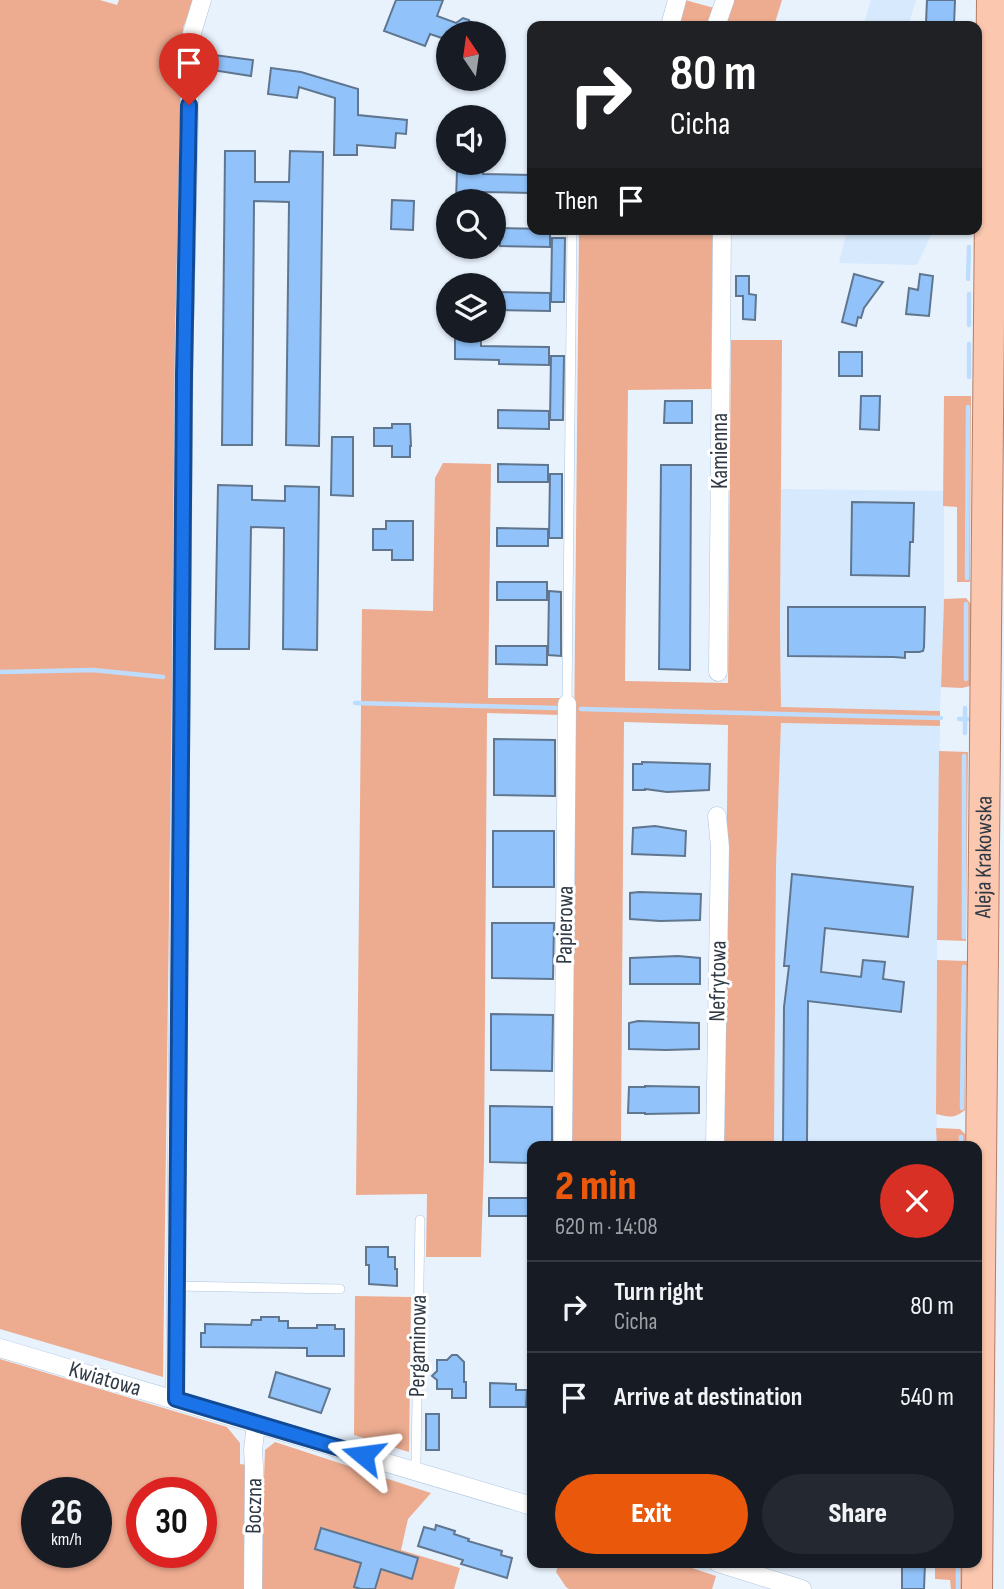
<!DOCTYPE html>
<html lang="en">
<head>
<meta charset="utf-8">
<style>
  :root { --surface:#171b24; --page:#242831; --text:#f1f3f6; --muted:#9ea1a6; --line:#363941; --accent:#ea580c }
  body { margin:0; font-family:"Sofia Sans Condensed",sans-serif; background:var(--page); color:var(--text); height:100vh; display:flex; flex-direction:column; font-size:26px; white-space:nowrap }
  * { box-sizing:border-box; margin:0 }
  p { font-size:23px; color:var(--muted) }
  .icon { flex:none; width:38px; height:38px; fill:none; stroke:currentColor; stroke-width:2; stroke-linecap:round; stroke-linejoin:round }
  .map { position:relative; flex:1; overflow:hidden }
  .side { position:absolute; left:527px; top:1141px; width:455px; height:427px; display:flex; flex-direction:column; background:var(--surface); border-radius:14px; box-shadow:0 2px 5px #0004 }
  .side>* { flex:none }
  .banner { position:absolute; left:527px; top:21px; width:455px; height:214px; border-radius:14px; box-shadow:0 2px 5px #0004; background:#202124; color:#fff; overflow:hidden }
  .needle { width:46px; rotate:347deg }
  .tools { position:absolute; left:436px; top:21px; display:grid; gap:14px }
  .tools a { display:grid; place-items:center; width:70px; height:70px; border-radius:50%; background:var(--surface); box-shadow:0 2px 5px #0004; font-size:35px }
  .speed { position:absolute; left:21px; top:1477px; display:flex; gap:14px; font-size:35px; font-weight:700; text-align:center }
  .speed>* { display:grid; place-content:center; width:91px; height:91px; border-radius:50%; background:var(--surface); box-shadow:0 2px 5px #0004; line-height:1 }
  .speed small { font-size:18px; font-weight:400 }
  .speed .limit { border:10px solid #d22; background:#fff; color:#111 }
  .pin { position:absolute; display:grid; place-items:center; width:60px; height:60px; color:#fff; margin:-72px -30px; border-radius:50% 50% 50% 0; rotate:-45deg; box-shadow:0 0 7px #0007 }
  .pin .icon { rotate:45deg }
  .me { position:absolute; width:77px; margin:-38px; rotate:286deg; stroke-linejoin:round; filter:drop-shadow(0 0 5px #0008) }
  .turn { display:flex; align-items:center; gap:24px; height:147px; padding:0 28px; font-size:32px }
  .turn .icon { width:91px; height:91px; stroke-width:2.5 }
  .turn b { display:block; font-size:49px; line-height:60px }
  .then { display:flex; align-items:center; height:66px; padding:0 28px; background:#0003; gap:14px; font-size:26px }
  .round { display:grid; place-items:center; flex:none; width:74px; height:74px; border-radius:37px; background:var(--page) }
  .headline { display:flex; align-items:center; justify-content:space-between; height:119px; padding:0 28px }
  h1 { font-size:42px; font-weight:800; line-height:52px; color:var(--accent) }
  .cta { display:flex; gap:14px; margin-top:auto; padding:14px 28px }
  .cta a { flex:1; height:80px; border-radius:42px; background:var(--accent); color:#fff; font-size:28px; font-weight:800; line-height:80px; text-align:center }
  .cta a+a { background:var(--page); color:var(--text) }
  ul { padding:0; list-style:none }
  li { display:flex; align-items:center; gap:21px; height:91px; padding:0 28px; border-top:2px solid var(--line) }
  li div { flex:1 }
  li b { display:block; font-size:26px }
  li em { font-style:normal }
  .map>svg:first-child { display:block }
</style>
</head>
<body>
<div class="map">
<svg width="1004" height="1589" viewBox="0 0 1004 1589">
  <rect width="100%" height="100%" fill="#e8f2fd"/>
  <!-- built -->
  <g fill="#d6e9fd">
    <polygon points="871,0 916,0 908,26 863,26"/>
    <polygon points="847,229 934,229 917,265 839,263"/>
    <polygon points="781,489 944,491 944,599 940,711 781,708 780,625"/>
    <polygon points="781,723 940,726 936,1025 937,1146 774,1146 776,867"/>
  </g>
  <!-- green -->
  <g fill="#edac90" fill-rule="evenodd">
    <polygon points="0,0 100,0 117,5 119,0 194,0 183,28 172,687 163,1377 0,1329"/>
    <polygon points="685,0 718,9 713,26 678,26"/>
    <polygon points="733,0 782,0 774,26 725,26"/>
    <polygon points="579,229 713,229 711,389 628,390 625,681 728,683 731,340 782,340 780,625 781,707 940,711 940,726 781,723 776,867 774,1146 723,1146 728,725 624,722 621,1146 570,1146"/>
    <polygon points="944,396 971,396 970,582 957,582 957,507 943,506"/>
    <polygon points="443,463 491,464 488,698 560,698 560,715 487,713 484,1160 481,1257 426,1257 427,1194 356,1195 362,609 433,611 435,478"/>
    <polygon points="966,598 971,604 970,686 962,688 941,687 944,599"/>
    <polygon points="939,751 968,752 966,941 937,940"/>
    <path d="M937 960 967 961 965 1110C954 1119 949 1117 936 1114Z"/>
    <polygon points="936,1128 960,1129 965,1134 965,1146 937,1146"/>
    <polygon points="355,1296 411,1297 409,1452 354,1435"/>
    <path d="M0 1359 227 1427 240 1443V1464L248 1465 247 1589H0ZM37 1493H96V1552H37ZM142 1493H201V1552H142Z"/>
    <polygon points="275,1442 431,1493 408,1519 401,1550 460,1568 454,1589 260,1589 265,1450"/>
    <polygon points="559,1563 677,1563 716,1576 712,1589 569,1589 566,1587 556,1572"/>
    <polygon points="935,1563 961,1563 961,1589 951,1589 950,1580 935,1579"/>
  </g>
  <g fill="none" stroke-linecap="round" stroke-linejoin="round">
    <!-- stream -->
    <g stroke="#beddfe" stroke-width="4.5">
      <polyline points="968,279 969,247"/>
      <polyline points="969,294 969,325"/>
      <polyline points="969,344 969,377"/>
      <polyline points="967,578 968,407"/>
      <polyline points="0,672 93,670 163,677"/>
      <polyline points="966,679 966,604"/>
      <polyline points="355,703 557,708"/>
      <polyline points="581,709 941,718"/>
      <polyline points="959,719 968,719"/>
      <polyline points="965,733 965,708"/>
      <polyline points="964,937 964,756"/>
      <polyline points="962,1108 964,967"/>
      <polyline points="961,1146 961,1137"/>
      <polyline points="958,1589 958,1563"/>
    </g>
  </g>
  <!-- building -->
  <g fill="#91c3fa" stroke="#60768f" stroke-width="2">
    <polygon points="396,0 443,0 437,16 456,23 463,18 469,20 473,29 481,31 481,33 448,33 448,40 430,34 425,46 384,31"/>
    <polygon points="927,0 955,0 954,25 926,23"/>
    <polygon points="214,55 253,60 251,76 212,70"/>
    <polygon points="271,68 301,72 358,89 358,115 407,120 406,134 396,133 395,148 357,145 357,155 334,155 335,98 299,87 297,98 268,94"/>
    <polygon points="225,151 255,151 255,182 289,182 290,151 323,152 319,446 286,445 289,202 254,201 252,445 222,445"/>
    <polygon points="457,170 483,170 483,174 532,175 532,193 483,192 483,201 456,201"/>
    <polygon points="392,200 414,201 413,230 391,229"/>
    <polygon points="500,228 550,229 550,247 500,246"/>
    <polygon points="552,238 565,238 564,302 551,302"/>
    <polygon points="854,274 883,282 864,308 861,318 858,317 856,326 842,322"/>
    <polygon points="920,274 933,276 929,316 906,314 909,288 918,290"/>
    <polygon points="736,276 749,276 749,294 756,295 755,320 743,319 743,296 736,296"/>
    <polygon points="499,292 550,293 550,311 499,310"/>
    <polygon points="455,336 481,337 481,346 549,347 549,365 499,364 499,360 455,359"/>
    <rect x="839" y="352" width="23" height="24"/>
    <polygon points="551,356 564,356 563,420 550,420"/>
    <polygon points="861,396 880,396 879,430 860,429"/>
    <polygon points="665,401 692,401 692,423 664,423"/>
    <polygon points="498,410 549,411 549,429 498,428"/>
    <polygon points="392,424 410,424 411,446 410,446 410,457 392,457 392,446 374,446 374,428 392,428"/>
    <polygon points="332,437 353,437 353,496 331,495"/>
    <polygon points="498,464 548,465 548,482 498,482"/>
    <polygon points="661,465 691,465 690,670 659,669"/>
    <polygon points="550,474 562,474 562,538 549,538"/>
    <polygon points="218,485 252,486 252,500 285,501 285,486 319,487 317,650 283,649 284,528 251,527 249,649 215,649"/>
    <polygon points="852,502 914,503 913,542 910,542 909,576 851,575"/>
    <polygon points="386,521 413,521 413,560 392,560 392,550 373,550 373,529 386,529"/>
    <polygon points="497,528 548,529 548,546 497,546"/>
    <rect x="497" y="582" width="50" height="18"/>
    <polygon points="549,591 561,592 561,656 548,655"/>
    <polygon points="788,607 925,607 924,647 923,651 919,652 905,652 905,658 894,657 788,656"/>
    <polygon points="496,646 547,646 547,665 496,664"/>
    <polygon points="494,739 555,740 555,796 494,795"/>
    <polygon points="642,762 710,764 709,790 667,792 645,789 645,790 633,790 633,764 642,764"/>
    <polygon points="655,826 686,831 685,856 632,854 633,828"/>
    <rect x="493" y="831" width="61" height="56"/>
    <polygon points="792,874 913,887 908,937 825,928 821,972 861,977 863,960 885,962 883,979 904,982 901,1012 808,1001 807,1142 783,1143 784,1007 789,966 784,966"/>
    <polygon points="639,892 701,894 700,920 660,921 630,919 630,893"/>
    <polygon points="492,923 554,923 553,979 492,978"/>
    <polygon points="678,956 700,958 700,984 630,984 630,958"/>
    <polygon points="491,1014 553,1015 552,1071 491,1070"/>
    <polygon points="638,1021 699,1023 699,1049 666,1050 629,1049 629,1023"/>
    <polygon points="645,1086 699,1087 699,1113 645,1114 645,1113 628,1113 629,1087 645,1087"/>
    <polygon points="490,1106 552,1107 552,1146 532,1146 532,1163 490,1162"/>
    <rect x="489" y="1198" width="43" height="18"/>
    <polygon points="366,1247 388,1247 388,1257 395,1257 395,1269 397,1269 397,1286 369,1284 369,1265 366,1265"/>
    <polygon points="261,1317 279,1317 279,1321 288,1321 288,1328 317,1328 317,1325 335,1325 335,1329 344,1329 344,1356 307,1356 307,1348 201,1347 201,1333 205,1333 205,1324 251,1325 252,1320 261,1320"/>
    <polygon points="452,1355 457,1355 464,1362 464,1382 466,1382 466,1398 452,1398 452,1389 437,1389 437,1380 432,1376 437,1371 437,1360 447,1360"/>
    <polygon points="276,1372 330,1389 321,1413 269,1397"/>
    <polygon points="490,1383 516,1384 516,1390 527,1390 526,1407 490,1407"/>
    <rect x="426" y="1414" width="13" height="36"/>
    <polygon points="436,1525 455,1531 454,1534 469,1539 468,1541 502,1551 501,1555 512,1558 507,1578 461,1564 463,1560 418,1546 424,1527 435,1530"/>
    <polygon points="321,1528 418,1558 412,1579 381,1569 375,1589 361,1589 354,1587 361,1563 315,1549"/>
    <polygon points="902,1563 925,1563 924,1589 902,1589"/>
  </g>
  <g fill="none" stroke-linecap="round" stroke-linejoin="round">
    <!-- service casing -->
    <g stroke="#adc5e0" stroke-width="10">
      <g id="service">
        <polyline points="567,704 572,229"/>
        <polyline points="177,1286 340,1289"/>
        <polyline points="415,1471 416,1461 420,1220"/>
      </g>
    </g>
    <!-- minor casing -->
    <g stroke="#adc5e0" stroke-width="19">
      <g id="minor">
        <polyline points="670,26 677,0"/>
        <polyline points="716,26 725,0"/>
        <polyline points="718,672 722,229"/>
        <polyline points="563,1146 567,704"/>
        <polyline points="715,1146 720,847 717,816"/>
        <polyline points="0,1348 532,1506"/>
        <polyline points="175,1399 184,347 190,78 192,33 202,0"/>
        <polyline points="718,1563 802,1589"/>
        <polyline points="253,1589 254,1467 253,1450 256,1424"/>
      </g>
    </g>
    <!-- primary casing -->
    <g stroke="#b27d67" stroke-width="32">
      <g id="primary">
        <path id="s1" d="M977 1589 992 0"/>
      </g>
    </g>
    <!-- service -->
    <use href="#service" stroke="#fff" stroke-width="9"/>
    <!-- minor -->
    <use href="#minor" stroke="#fff" stroke-width="18"/>
    <!-- primary -->
    <use href="#primary" stroke="#fbc7af" stroke-width="30"/>
  </g>
  <g fill="none" stroke-linecap="round" stroke-linejoin="round">
    <!-- route casing -->
    <g stroke="#114b97" stroke-width="18">
      <polyline id="route" points="189,105 184,375 176,1399 363,1455"/>
    </g>
    <!-- route -->
    <use href="#route" stroke="#1a73e8" stroke-width="12"/>
  </g>
  <g text-anchor="middle" dominant-baseline="central" stroke-width="6" stroke-linejoin="round" paint-order="stroke">
    <!-- street labels -->
    <g font-size="23" fill="#303a45" stroke="#fff">
      <text transform="translate(720 451) rotate(-90)">Kamienna</text>
      <text stroke="none"><textPath href="#s1" startOffset="732">Aleja Krakowska</textPath></text>
      <text transform="translate(565 925) rotate(-89)">Papierowa</text>
      <text transform="translate(718 981) rotate(-89)">Nefrytowa</text>
      <text transform="translate(418 1346) rotate(-89)">Pergaminowa</text>
      <text transform="translate(105 1379) rotate(16)">Kwiatowa</text>
      <text transform="translate(254 1506) rotate(-89)">Boczna</text>
    </g>
  </g>
</svg>
<div class="tools">
<a><svg class="needle" viewBox="-14 -14 28 28"><path d="M0-13l5 13h-10z" fill="#e53935"/><path d="M0 13l5-13h-10z" fill="#9ea1a6"/></svg></a>
<a><svg class="icon" aria-label="sound" viewBox="0 0 24 24"><path d="M4 9h4l5-4v14l-5-4H4zM17 9q2 3 0 6"/></svg></a>
<a><svg class="icon" aria-label="search" viewBox="0 0 24 24"><circle cx="10" cy="10" r="6"/><path d="M15 15l6 6"/></svg></a>
<a><svg class="icon" aria-label="layers" viewBox="0 0 24 24"><path d="M12 4l9 5-9 5-9-5zM3 14l9 5 9-5"/></svg></a>
</div>
<div class="speed"><div>26<small>km/h</small></div><div class="limit">30</div></div>
<div class="pin" style="left:189px;top:105px;background:#d93025"><svg class="icon" aria-label="arrive" viewBox="0 0 24 24"><path d="M6 21V4h12l-3 4 3 4H6"/></svg></div>
<svg class="me" style="left:363px;top:1455px" viewBox="-20 -20 40 40"><path d="M0-17L14 15 0 8-14 15z" fill="#1a73e8" stroke="#fff" stroke-width="4"/></svg>
<div class="banner">
<div class="turn"><svg class="icon" aria-label="right" viewBox="0 0 24 24"><path d="M7 20v-9h11M14 6l5 5-5 5"/></svg><div><b>80 m</b>Cicha</div></div>
<div class="then">Then<svg class="icon" aria-label="arrive" viewBox="0 0 24 24"><path d="M6 21V4h12l-3 4 3 4H6"/></svg></div>
</div>
<section class="side">
<div class="headline"><div><h1>2 min</h1><p>620 m · 14:08</p></div><a class="round" style="background:#d93025;color:#fff"><svg class="icon" aria-label="close" viewBox="0 0 24 24"><path d="M6 6l12 12M18 6L6 18"/></svg></a></div>
<ul>
<li><svg class="icon" aria-label="right" viewBox="0 0 24 24"><path d="M7 20v-9h11M14 6l5 5-5 5"/></svg><div><b>Turn right</b><p>Cicha</p></div><em>80 m</em></li>
<li><svg class="icon" aria-label="arrive" viewBox="0 0 24 24"><path d="M6 21V4h12l-3 4 3 4H6"/></svg><div><b>Arrive at destination</b></div><em>540 m</em></li>
</ul>
<div class="cta"><a>Exit</a><a>Share</a></div>
</section>
</div>
</body>
</html>
